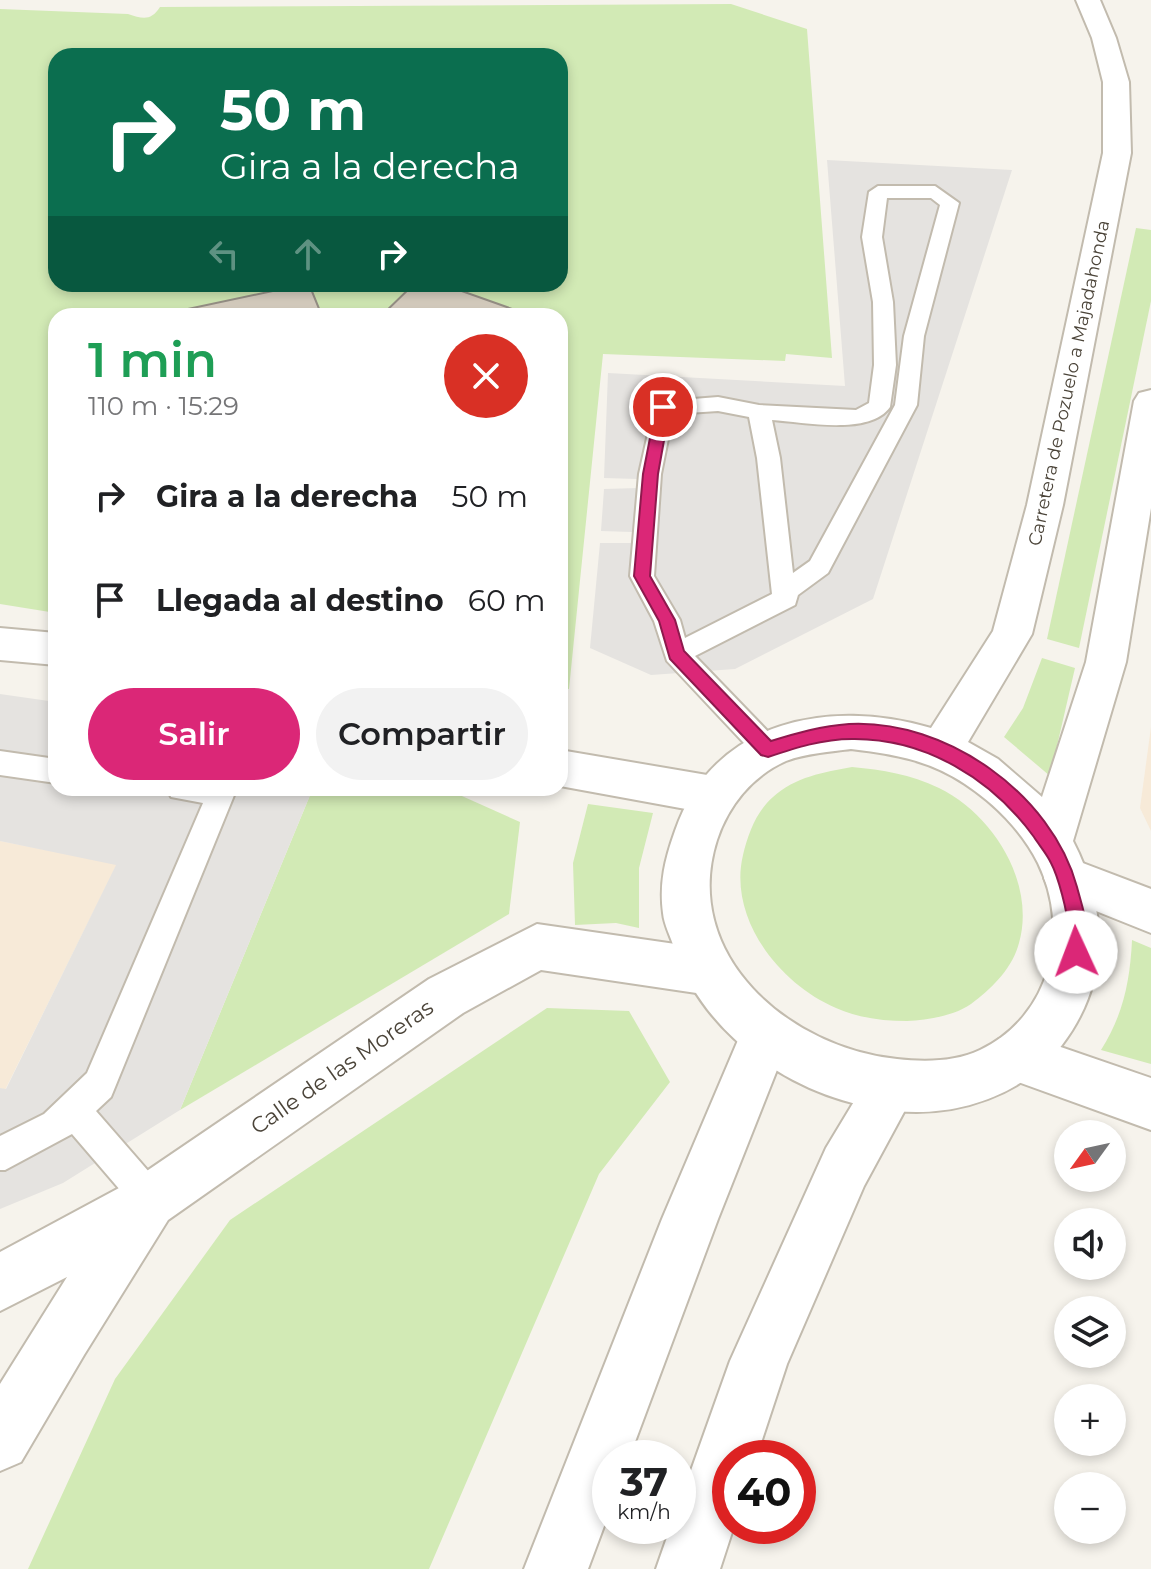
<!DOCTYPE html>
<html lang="es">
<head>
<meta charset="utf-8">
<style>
  :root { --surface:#fff; --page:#f2f2f2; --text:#202124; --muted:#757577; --accent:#db2777 }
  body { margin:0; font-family:Montserrat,sans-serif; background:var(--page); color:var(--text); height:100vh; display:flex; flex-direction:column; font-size:30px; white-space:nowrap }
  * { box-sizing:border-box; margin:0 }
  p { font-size:26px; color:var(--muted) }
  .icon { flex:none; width:44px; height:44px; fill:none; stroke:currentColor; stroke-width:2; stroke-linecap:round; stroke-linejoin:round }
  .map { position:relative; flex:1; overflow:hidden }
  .sheet { position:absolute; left:48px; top:308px; width:520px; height:488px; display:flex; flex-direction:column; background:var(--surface); border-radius:24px; box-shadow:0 4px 12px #0003 }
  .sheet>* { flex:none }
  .hud { position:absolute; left:48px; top:48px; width:520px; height:244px; border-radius:24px; box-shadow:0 4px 12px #0003; background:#0b6e4f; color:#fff; overflow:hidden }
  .needle { width:52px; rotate:237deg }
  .fabs { position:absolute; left:1054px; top:1120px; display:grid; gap:16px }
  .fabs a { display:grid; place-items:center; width:72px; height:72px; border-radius:50%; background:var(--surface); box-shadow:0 4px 12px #0003; font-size:40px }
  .speed { position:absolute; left:592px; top:1440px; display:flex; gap:16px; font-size:40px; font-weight:700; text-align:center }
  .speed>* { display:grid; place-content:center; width:104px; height:104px; border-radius:50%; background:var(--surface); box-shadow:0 4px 12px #0003; line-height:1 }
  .speed small { font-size:20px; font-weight:400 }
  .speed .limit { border:12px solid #d22; background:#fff; color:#111 }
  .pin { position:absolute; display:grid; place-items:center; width:68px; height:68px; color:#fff; margin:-34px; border:4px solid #fff; border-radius:50%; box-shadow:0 2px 8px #0007 }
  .me { position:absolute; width:88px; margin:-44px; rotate:358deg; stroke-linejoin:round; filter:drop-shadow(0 0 6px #0008) }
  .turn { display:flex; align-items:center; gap:28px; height:168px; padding:0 40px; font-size:36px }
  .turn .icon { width:104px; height:104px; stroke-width:2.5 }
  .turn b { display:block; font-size:56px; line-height:68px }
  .lanes { display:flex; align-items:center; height:76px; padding:0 40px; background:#0003; justify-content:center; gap:40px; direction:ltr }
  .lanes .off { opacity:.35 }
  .round { display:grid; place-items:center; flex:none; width:84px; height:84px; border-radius:42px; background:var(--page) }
  .summary { display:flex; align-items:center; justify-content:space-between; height:136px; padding:0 40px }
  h1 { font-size:48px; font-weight:600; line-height:60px; color:#1e9e55 }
  .action { display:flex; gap:16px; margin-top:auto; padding:16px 40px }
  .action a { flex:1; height:92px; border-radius:48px; background:var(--accent); color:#fff; font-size:32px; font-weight:600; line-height:92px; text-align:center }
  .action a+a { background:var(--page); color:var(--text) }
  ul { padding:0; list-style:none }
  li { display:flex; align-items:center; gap:24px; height:104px; padding:0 40px }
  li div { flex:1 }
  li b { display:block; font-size:30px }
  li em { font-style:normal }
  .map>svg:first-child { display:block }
</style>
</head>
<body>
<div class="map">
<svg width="1151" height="1569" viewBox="0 0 1151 1569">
  <rect width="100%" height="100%" fill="#f6f3ec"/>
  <!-- commercial -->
  <g fill="#f7ead8">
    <polygon points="1151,727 1151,831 1140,808"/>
    <polygon points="0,841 117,864 5,1090 0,1088"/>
  </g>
  <!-- green -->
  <g fill="#d2eab5" fill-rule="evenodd">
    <path d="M731 4 807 29 832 358 786 354 785 361 603 354 569 689 560 688V316H56V613L0 604V9L128 14C143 19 151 21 160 7ZM56 56H560V284H56Z"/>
    <polygon points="1136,228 1151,230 1151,301 1079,648 1047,639"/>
    <polygon points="1042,658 1075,668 1050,776 1004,737 1023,708"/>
    <path d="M852 767C883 770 910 774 939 788 993 814 1036 883 1019 943 1012 969 991 989 971 1004 954 1016 927 1020 907 1021 883 1021 858 1018 836 1008 779 984 728 918 743 855 748 834 756 812 773 797 795 777 824 772 852 767Z"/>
    <polygon points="313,788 444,788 520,822 509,914 180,1110"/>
    <polygon points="588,804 653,813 639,868 639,928 616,923 575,925 573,863"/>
    <path d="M1132 940 1151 948V1064L1101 1050C1123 1015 1130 982 1132 940Z"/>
    <polygon points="547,1008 629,1011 670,1082 599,1174 429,1569 28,1569 115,1379 230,1220"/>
  </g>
  <!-- parking -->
  <g fill="#e5e3e0">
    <polygon points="827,160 1012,170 873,599 735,669 651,675 590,648 600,543 633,543 632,532 601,531 604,489 638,488 637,479 604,478 608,373 845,386"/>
    <polygon points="0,694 56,702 56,788 313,788 180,1110 63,1183 0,1209 0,1088 6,1089 116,865 0,841"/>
  </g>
  <!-- building -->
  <g fill="#d8cfc1" stroke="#979187" stroke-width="2">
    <polygon points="306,284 309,284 322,316 170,316 169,313"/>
    <polygon points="414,284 442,284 532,316 381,316"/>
  </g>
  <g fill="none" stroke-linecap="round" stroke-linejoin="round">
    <!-- service casing -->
    <g stroke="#c2bbae" stroke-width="4">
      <g id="service">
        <path d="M878 186H935L959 203 924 336 917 405 828 573 798 595 795 605 695 656 778 742 782 750 778 758 768 762 758 758 667 661 654 621 630 576 639 474 655 402 718 397 759 405 856 410 869 403 874 365 873 302 862 237 869 192ZM887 198H931L940 205 904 336 895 405 810 561 793 573 780 458 772 420C803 422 870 436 890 407L896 365 893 302 882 237ZM718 411 749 417 757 458 772 594 685 638 680 620 654 576 661 474 673 414Z"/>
        <polygon points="0,751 56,759 56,783 0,775"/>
        <polygon points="167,788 237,788 111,1097 96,1111 163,1188 168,1200 163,1212 151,1217 139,1212 72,1134 5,1170 0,1170 0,1136 44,1114 87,1073 203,803 171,797"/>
      </g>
    </g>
    <!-- minor casing -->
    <g stroke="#c2bbae" stroke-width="4">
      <g id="minor">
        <polygon points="0,628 56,633 56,665 0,660"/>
        <polygon points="560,750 713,776 729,782 735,795 729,808 713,814 560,786"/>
        <polygon points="1067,857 1151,889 1151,933 1051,893 1044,878 1051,863"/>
        <polygon points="537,924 710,949 727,956 734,972 727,988 710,995 541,970 463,1013 168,1220 84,1355 21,1462 0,1471 0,1384 67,1277 0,1311 0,1252 132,1181 429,979"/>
        <polygon points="765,1012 783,1019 790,1037 718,1219 629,1458 610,1458 610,1510 588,1569 524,1569 662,1219 747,1019"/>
        <polygon points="1017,1032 1151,1078 1151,1130 999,1075 992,1057 999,1039"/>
        <polygon points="891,1062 909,1070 917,1088 864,1186 787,1364 756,1458 730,1458 730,1526 734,1526 720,1569 656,1569 671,1526 678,1526 678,1507 730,1361 826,1148 873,1070"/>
      </g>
    </g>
    <!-- tertiary casing -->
    <g stroke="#c2bbae" stroke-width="4">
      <path id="tertiary" d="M1076 0H1100L1116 38 1129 82 1131 153 1063 505 1032 634 968 742 998 759 1042 797 1086 662 1134 401 1139 393 1151 390V508L1126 662 1073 841C1108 909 1110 982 1062 1045 1024 1095 958 1117 896 1111 800 1101 707 1041 674 948 671 937 664 925 663 913 659 883 665 859 675 831 713 720 829 698 931 728L993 631 1027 505 1103 153V82L1092 38ZM851 749C893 754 929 760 965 784 994 803 1022 831 1038 863 1071 931 1051 1016 980 1050 955 1062 924 1062 897 1059 790 1048 680 956 717 840 728 806 752 776 786 761 806 753 830 752 851 749Z"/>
    </g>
    <!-- service -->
    <use href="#service" fill="#fff" fill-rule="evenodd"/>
    <!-- minor -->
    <use href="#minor" fill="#fff" fill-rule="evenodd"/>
    <!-- tertiary -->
    <use href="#tertiary" fill="#fff" fill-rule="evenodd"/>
  </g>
  <!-- route -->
  <path fill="#db2777" stroke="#8e194d" stroke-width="2" d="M663 402 670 407 658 474 650 576 675 620 684 651 771 741C797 733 821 726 849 724 946 719 1052 794 1077 887 1083 910 1093 935 1083 958L1076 961 1069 958C1064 948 1069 939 1068 928 1068 913 1058 876 1051 863 1047 854 1039 845 1034 837 992 779 925 738 852 739 822 739 795 748 768 757L761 755 670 659 659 621 634 576 643 474 656 407Z"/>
  <g text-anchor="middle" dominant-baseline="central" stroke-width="6" stroke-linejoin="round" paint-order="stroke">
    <!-- far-street labels -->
    <g font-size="18" fill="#4b4439" stroke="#fff">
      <text transform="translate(1069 383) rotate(-78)">Carretera de Pozuelo a Majadahonda</text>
    </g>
    <!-- street labels -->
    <g font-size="22" fill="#4b4439" stroke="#fff">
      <text transform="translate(342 1067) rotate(-35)">Calle de las Moreras</text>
    </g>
  </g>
</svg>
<div class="fabs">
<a><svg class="needle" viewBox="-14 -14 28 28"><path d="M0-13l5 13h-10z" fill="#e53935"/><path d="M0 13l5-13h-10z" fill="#757577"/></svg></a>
<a><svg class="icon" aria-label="sound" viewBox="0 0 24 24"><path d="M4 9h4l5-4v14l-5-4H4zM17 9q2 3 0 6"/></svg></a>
<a><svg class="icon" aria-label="layers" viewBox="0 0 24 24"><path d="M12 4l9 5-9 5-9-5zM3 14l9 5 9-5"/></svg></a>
<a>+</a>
<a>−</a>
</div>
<div class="speed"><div>37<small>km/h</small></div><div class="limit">40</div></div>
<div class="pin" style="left:663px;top:407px;background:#d93025"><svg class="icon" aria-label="arrive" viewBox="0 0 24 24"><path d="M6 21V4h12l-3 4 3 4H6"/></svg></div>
<svg class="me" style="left:1076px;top:952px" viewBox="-20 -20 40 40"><circle r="19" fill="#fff"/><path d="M0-13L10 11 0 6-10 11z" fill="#db2777"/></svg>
<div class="hud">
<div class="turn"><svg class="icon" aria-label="right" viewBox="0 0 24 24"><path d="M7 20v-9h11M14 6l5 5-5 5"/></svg><div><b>50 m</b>Gira a la derecha</div></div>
<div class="lanes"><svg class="icon off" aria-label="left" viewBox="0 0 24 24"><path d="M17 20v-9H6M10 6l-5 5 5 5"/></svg><svg class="icon off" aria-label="ahead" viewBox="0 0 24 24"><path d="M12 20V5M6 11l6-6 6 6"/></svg><svg class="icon" aria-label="right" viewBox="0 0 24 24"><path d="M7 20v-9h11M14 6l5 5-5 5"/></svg></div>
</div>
<section class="sheet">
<div class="summary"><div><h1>1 min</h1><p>110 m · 15:29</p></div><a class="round" style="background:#d93025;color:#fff"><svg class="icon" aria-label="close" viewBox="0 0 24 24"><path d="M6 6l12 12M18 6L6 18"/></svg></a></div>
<ul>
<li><svg class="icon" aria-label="right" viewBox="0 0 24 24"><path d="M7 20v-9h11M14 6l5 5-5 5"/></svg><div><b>Gira a la derecha</b></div><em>50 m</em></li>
<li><svg class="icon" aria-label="arrive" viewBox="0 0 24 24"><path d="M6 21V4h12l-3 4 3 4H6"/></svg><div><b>Llegada al destino</b></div><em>60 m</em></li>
</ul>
<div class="action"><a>Salir</a><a>Compartir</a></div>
</section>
</div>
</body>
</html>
